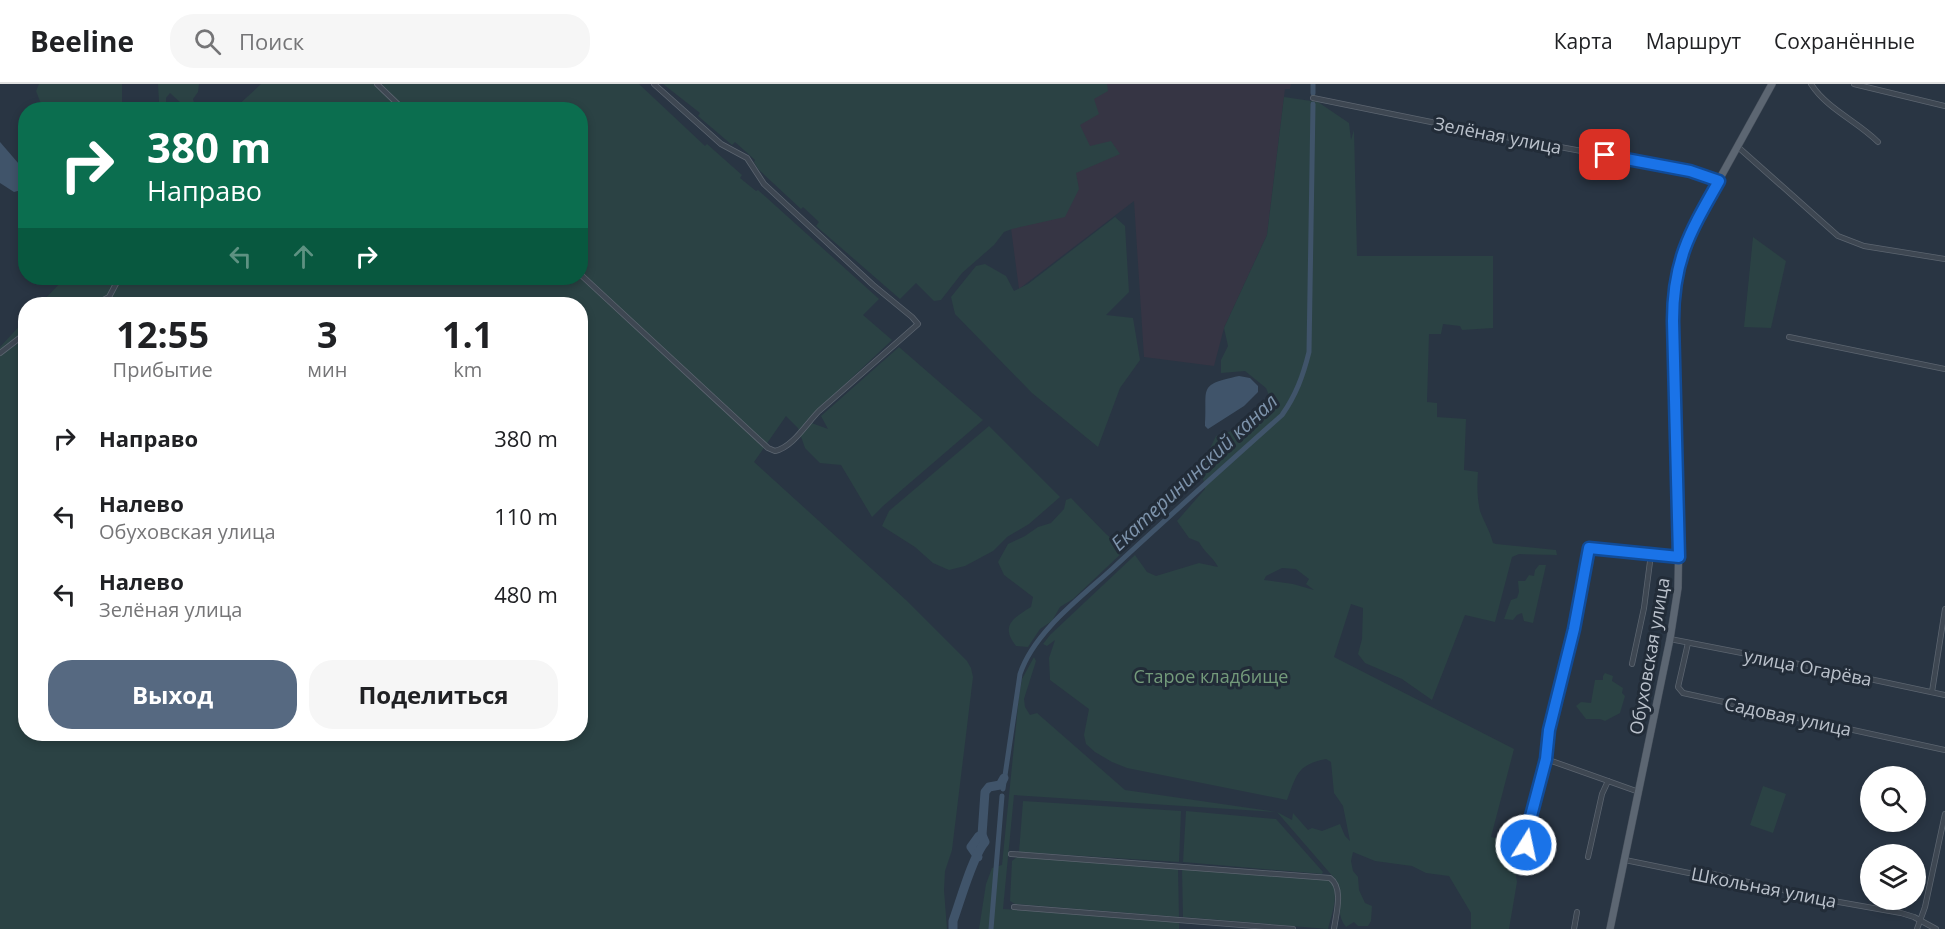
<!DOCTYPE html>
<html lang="ru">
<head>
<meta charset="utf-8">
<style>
  :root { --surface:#fff; --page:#f6f6f6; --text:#202124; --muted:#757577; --line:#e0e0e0; --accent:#566981 }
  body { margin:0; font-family:"Open Sans",sans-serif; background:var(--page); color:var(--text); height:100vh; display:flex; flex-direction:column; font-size:22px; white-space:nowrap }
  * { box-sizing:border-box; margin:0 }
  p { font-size:20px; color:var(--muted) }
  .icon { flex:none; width:33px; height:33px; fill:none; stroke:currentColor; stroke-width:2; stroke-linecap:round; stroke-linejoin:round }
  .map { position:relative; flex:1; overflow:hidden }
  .sheet { position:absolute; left:18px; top:213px; width:570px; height:444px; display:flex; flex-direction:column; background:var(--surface); border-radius:24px; box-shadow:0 3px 9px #0003 }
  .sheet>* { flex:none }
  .top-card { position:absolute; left:18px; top:18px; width:570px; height:183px; border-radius:24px; box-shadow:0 3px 9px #0003; background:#0b6e4f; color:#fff; overflow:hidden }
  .controls { position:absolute; left:1860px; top:682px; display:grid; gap:12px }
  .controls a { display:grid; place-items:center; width:66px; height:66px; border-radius:50%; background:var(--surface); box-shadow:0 3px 9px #0003; font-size:30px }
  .pin { position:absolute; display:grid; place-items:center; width:51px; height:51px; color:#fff; margin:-26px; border-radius:12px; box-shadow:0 3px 9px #0006 }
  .me { position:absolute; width:66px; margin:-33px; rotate:10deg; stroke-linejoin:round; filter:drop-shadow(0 0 4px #0008) }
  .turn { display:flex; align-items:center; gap:21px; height:126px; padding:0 30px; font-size:27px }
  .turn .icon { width:78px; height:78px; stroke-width:2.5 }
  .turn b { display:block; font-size:42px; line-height:51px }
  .lanes { display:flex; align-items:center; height:57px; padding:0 30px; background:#0003; justify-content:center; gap:30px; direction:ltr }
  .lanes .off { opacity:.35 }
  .eta { display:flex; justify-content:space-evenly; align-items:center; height:102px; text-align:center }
  .eta b { font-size:36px; font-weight:700; line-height:42px }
  .primary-button { display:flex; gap:12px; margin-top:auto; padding:12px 30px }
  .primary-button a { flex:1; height:69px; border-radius:24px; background:var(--accent); color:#fff; font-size:24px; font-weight:700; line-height:69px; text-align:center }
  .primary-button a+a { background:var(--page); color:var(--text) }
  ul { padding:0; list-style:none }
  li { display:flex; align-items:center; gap:18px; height:78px; padding:0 30px }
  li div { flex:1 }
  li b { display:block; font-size:22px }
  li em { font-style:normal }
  header { display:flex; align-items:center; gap:36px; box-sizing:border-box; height:84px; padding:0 30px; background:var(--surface); border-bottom:2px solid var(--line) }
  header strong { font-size:28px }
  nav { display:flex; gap:33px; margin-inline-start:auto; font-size:21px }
  .search { width:420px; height:54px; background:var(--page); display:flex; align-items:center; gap:15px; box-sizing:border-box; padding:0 21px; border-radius:24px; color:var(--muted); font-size:22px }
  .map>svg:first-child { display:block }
</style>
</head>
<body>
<header>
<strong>Beeline</strong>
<div class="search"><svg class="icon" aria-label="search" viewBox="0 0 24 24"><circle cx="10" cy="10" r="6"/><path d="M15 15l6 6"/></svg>Поиск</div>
<nav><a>Карта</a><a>Маршрут</a><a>Сохранённые</a></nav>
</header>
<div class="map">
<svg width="1945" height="845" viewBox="0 0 1945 845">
  <rect width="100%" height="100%" fill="#293543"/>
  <!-- medical -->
  <polygon fill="#363544" points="992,0 1291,0 1290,5 1285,5 1267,151 1224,244 1214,282 1144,273 1134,117 1019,205"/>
  <!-- green -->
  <g fill="#2b4244" fill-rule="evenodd">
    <polygon points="39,0 122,0 122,25 43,25 36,7"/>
    <polygon points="158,0 199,0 198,8 193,15 195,22 191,25 184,24 181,19 170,9 166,14 166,22 159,18"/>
    <polygon points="261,0 639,0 705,62 707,60 742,91 740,94 756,107 758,106 879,215 863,231 892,256 806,337 828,345 821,332 899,263 983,336 883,422 872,433 841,381 820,379 805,364 798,344 786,332 754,378 906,516 967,577 971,584 973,593 952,766 945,787 944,806 947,845 0,845 0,263 25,236 26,650 580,650 580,220 40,220 65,194 394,194 547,201 540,194 580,194 580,26 234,25"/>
    <polygon points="663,0 1107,0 1108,7 1094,15 1099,30 1080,41 1090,62 1111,57 1120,70 1076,89 1079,105 1065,133 1012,145 1004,148 994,161 962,189 941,216 934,217 916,199 900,215 816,142 819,138 803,123 801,125 758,85 754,78 755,76 735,58 732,61 698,32 700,29"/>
    <path d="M1284 13 1318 18 1349 39 1351 56 1354 46 1357 172H1493V244L1462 246 1460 242 1443 240 1441 250H1429L1427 318 1437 319V333L1466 335 1464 386 1478 388C1477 401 1477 414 1480 427 1484 438 1490 447 1493 459L1496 460 1556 466 1557 471 1519 470 1512 473 1495 538 1465 531 1432 616 1402 595 1365 579 1358 570 1362 555 1363 524 1351 520 1334 573 1514 665 1491 753 1521 759 1514 766 1513 774 1517 798 1509 845H1471V829L1449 792 1426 789 1412 782 1375 777 1353 768 1351 777 1353 787 1358 793 1359 806 1365 819 1372 822 1371 837 1368 842H1358L1354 838 1346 843C1333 826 1345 811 1335 795L1277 728 1014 711 1003 825 1179 838V845H979L986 800 992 784 1002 781 1019 612 1022 595 1034 573 1036 577 1024 615 1025 623 1030 631 1037 629 1125 706 1277 728 1292 736 1293 729 1308 746 1312 744 1322 747 1340 740 1345 752 1350 757 1343 722 1334 709 1331 678 1326 675C1297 681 1297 690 1287 716L1127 684 1112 678 1095 668 1086 660 1084 651 1089 625 1050 596 1049 574 1055 556 1047 562 1043 560 1050 551 1135 471 1147 488 1156 492 1199 479 1218 483C1213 473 1204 468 1199 458L1189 454 1177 437 1205 405 1201 383 1216 352 1256 339 1274 324 1266 304 1245 287 1221 289V276L1228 262 1224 244 1267 151ZM1282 484 1296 485 1309 495 1306 500 1314 506 1293 500 1264 496 1266 492Z"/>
    <polygon points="1115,133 1125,142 1129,208 1106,231 1133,234 1140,276 1120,304 1098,363 1032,309 955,230 951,213 976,182 985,180 1006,192 1014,207 1028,200"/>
    <polygon points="1753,153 1786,177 1771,244 1744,243"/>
    <polygon points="989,342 1060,413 1029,440 1007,453 993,467 965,482 949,486 933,479 915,463 882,442 889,427"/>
    <path d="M1071 414 1106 450 1125 466 1073 515 1060 523 1052 537 1040 545 1028 563 1016 562C1000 542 1013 534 1031 523L1033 513 1004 491 998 478 1008 460 1025 452 1038 443 1051 439 1064 425 1066 416Z"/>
    <polygon points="1539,481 1546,481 1533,539 1524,537 1522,529 1517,531 1513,536 1504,535 1511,516 1517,514 1519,508 1518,497 1525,497 1529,491 1534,492 1535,486"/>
    <polygon points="1605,589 1613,592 1612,597 1623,604 1622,609 1625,612 1620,629 1605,637 1600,635 1586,635 1576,622 1581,618 1591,619 1595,596 1603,596 1603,592"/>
    <polygon points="1763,702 1786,710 1773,749 1750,741"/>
    <polygon points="1023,717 1181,727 1179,778 1019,768"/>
    <polygon points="1186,727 1276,735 1323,788 1322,790 1183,778"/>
    <polygon points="1018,772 1178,785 1179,833 1015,820 1010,817 1012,777"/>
    <path d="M1182 785 1332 796C1339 812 1332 829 1328 845L1183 833Z"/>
  </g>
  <!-- water -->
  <g fill="#40546a">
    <polygon points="0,58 25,87 25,105 14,108 0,99"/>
    <path d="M1239 292 1250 294 1258 302V308L1244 322 1208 345 1205 342C1208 304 1196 301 1239 292Z"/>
  </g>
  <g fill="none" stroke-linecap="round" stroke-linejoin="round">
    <!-- canal -->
    <g stroke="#40546a" stroke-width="5">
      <polyline points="1313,9 1313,0"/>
      <path d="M1003 705 1020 590C1034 548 1080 514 1112 485 1168 433 1225 382 1282 331 1296 311 1303 292 1309 268L1313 20"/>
      <polyline points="991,845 1002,712"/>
    </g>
    <!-- river -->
    <g stroke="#40546a" stroke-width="9">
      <polyline points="978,773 971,763 979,752 982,751"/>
      <path d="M953 845V837C960 818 973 771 985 758L982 751 985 708 989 703 1000 701 1004 694"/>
    </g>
    <!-- street casing -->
    <g stroke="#5c6570" stroke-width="6">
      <g id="street">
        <polyline points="377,0 404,26"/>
        <path d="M1811 0C1827 25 1857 37 1878 58"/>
        <polyline points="1854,0 1945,22"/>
        <polyline points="1313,14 1495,51 1690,87 1719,97"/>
        <polyline points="1738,63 1838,152 1864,162 1945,175"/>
        <path d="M580 190 768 364 775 367C793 363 806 340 819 327 852 298 885 269 918 240L912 233 873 201 764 100 747 74 721 60 654 0"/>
        <polyline points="96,220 109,213 119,194"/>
        <polyline points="1789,253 1945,285"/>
        <polyline points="0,269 26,249"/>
        <polyline points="1670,555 1804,581 1945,611"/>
        <polyline points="1688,559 1678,603 1683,609 1945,666"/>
        <polyline points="1632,580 1644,524 1651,470"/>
        <polyline points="1932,608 1945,525"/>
        <polyline points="1546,675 1639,708"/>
        <path d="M1542 768C1530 766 1524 764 1526 751L1546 675 1549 646 1574 545 1589 464 1679 473"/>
        <path d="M1011 770 1330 794C1344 804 1336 830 1334 845"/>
        <polyline points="1588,773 1602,710 1608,697"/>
        <polyline points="1625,776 1689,789 1704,788 1822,815 1901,829 1914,833 1936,845"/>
        <polyline points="1014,823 1293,845"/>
        <polyline points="1574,845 1577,828"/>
        <polyline points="1917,845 1925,823 1945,730"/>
      </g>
    </g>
    <!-- primary casing -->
    <g stroke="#47505c" stroke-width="8">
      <polyline id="primary" points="1610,845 1670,555 1678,504 1679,447 1673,237 1675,192 1682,169 1693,143 1772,0"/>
    </g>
    <!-- street -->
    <use href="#street" stroke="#3e4752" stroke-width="4.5"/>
    <!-- primary -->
    <use href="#primary" stroke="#5c6672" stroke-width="7"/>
  </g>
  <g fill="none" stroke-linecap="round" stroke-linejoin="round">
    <!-- route casing -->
    <g stroke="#114b97" stroke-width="15">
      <path id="route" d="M1526 761V751L1546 675 1549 646 1574 545 1589 464 1679 473 1673 237C1673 176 1690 148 1719 97L1690 87 1605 71"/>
    </g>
    <!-- route -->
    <use href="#route" stroke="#1a73e8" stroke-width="10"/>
  </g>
  <g text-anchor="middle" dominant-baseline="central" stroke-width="6" stroke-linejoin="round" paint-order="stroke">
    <!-- street labels -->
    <g font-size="18" fill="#bbc2cc" stroke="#222c38">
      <text transform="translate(1498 51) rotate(11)">Зелёная улица</text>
      <text transform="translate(1649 572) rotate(-80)">Обуховская улица</text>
      <text transform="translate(1808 583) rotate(11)">улица Огарёва</text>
      <text transform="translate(1788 632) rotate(12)">Садовая улица</text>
      <text transform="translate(1764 803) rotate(11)">Школьная улица</text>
    </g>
    <!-- park labels -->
    <g font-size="18" fill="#749b7b" stroke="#222c38">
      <text x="1211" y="592">Старое кладбище</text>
    </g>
    <!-- water labels -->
    <g font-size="20" font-style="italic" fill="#7e94ac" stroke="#222c38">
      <text transform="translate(1194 388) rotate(-43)">Екатерининский канал</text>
    </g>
  </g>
</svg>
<div class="controls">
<a><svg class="icon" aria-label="search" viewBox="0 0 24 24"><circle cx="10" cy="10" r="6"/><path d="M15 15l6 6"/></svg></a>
<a><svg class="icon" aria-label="layers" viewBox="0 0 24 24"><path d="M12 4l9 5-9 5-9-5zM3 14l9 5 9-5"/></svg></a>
</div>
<div class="pin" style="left:1605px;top:71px;background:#d93025"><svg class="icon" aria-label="arrive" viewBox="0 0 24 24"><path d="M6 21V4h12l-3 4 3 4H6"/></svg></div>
<svg class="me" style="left:1526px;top:761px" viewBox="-20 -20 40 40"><circle r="17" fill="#1a73e8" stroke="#fff" stroke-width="3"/><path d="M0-11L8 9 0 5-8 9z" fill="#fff"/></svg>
<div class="top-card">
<div class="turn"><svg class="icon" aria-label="right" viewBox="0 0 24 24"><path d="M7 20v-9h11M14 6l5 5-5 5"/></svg><div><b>380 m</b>Направо</div></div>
<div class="lanes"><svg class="icon off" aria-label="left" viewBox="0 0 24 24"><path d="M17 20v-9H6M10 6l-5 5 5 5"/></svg><svg class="icon off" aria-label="ahead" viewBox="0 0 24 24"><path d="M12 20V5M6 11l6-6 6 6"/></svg><svg class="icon" aria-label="right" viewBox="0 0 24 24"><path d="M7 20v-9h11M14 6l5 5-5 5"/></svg></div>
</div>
<section class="sheet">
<div class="eta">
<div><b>12:55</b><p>Прибытие</p></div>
<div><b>3</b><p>мин</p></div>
<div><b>1.1</b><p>km</p></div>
</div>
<ul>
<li><svg class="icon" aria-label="right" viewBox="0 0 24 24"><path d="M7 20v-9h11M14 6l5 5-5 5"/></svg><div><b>Направо</b></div><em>380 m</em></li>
<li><svg class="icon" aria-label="left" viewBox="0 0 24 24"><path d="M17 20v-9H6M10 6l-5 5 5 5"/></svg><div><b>Налево</b><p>Обуховская улица</p></div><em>110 m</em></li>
<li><svg class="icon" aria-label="left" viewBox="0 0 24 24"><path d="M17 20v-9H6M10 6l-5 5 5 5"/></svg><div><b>Налево</b><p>Зелёная улица</p></div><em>480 m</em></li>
</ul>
<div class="primary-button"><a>Выход</a><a>Поделиться</a></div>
</section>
</div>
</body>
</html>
